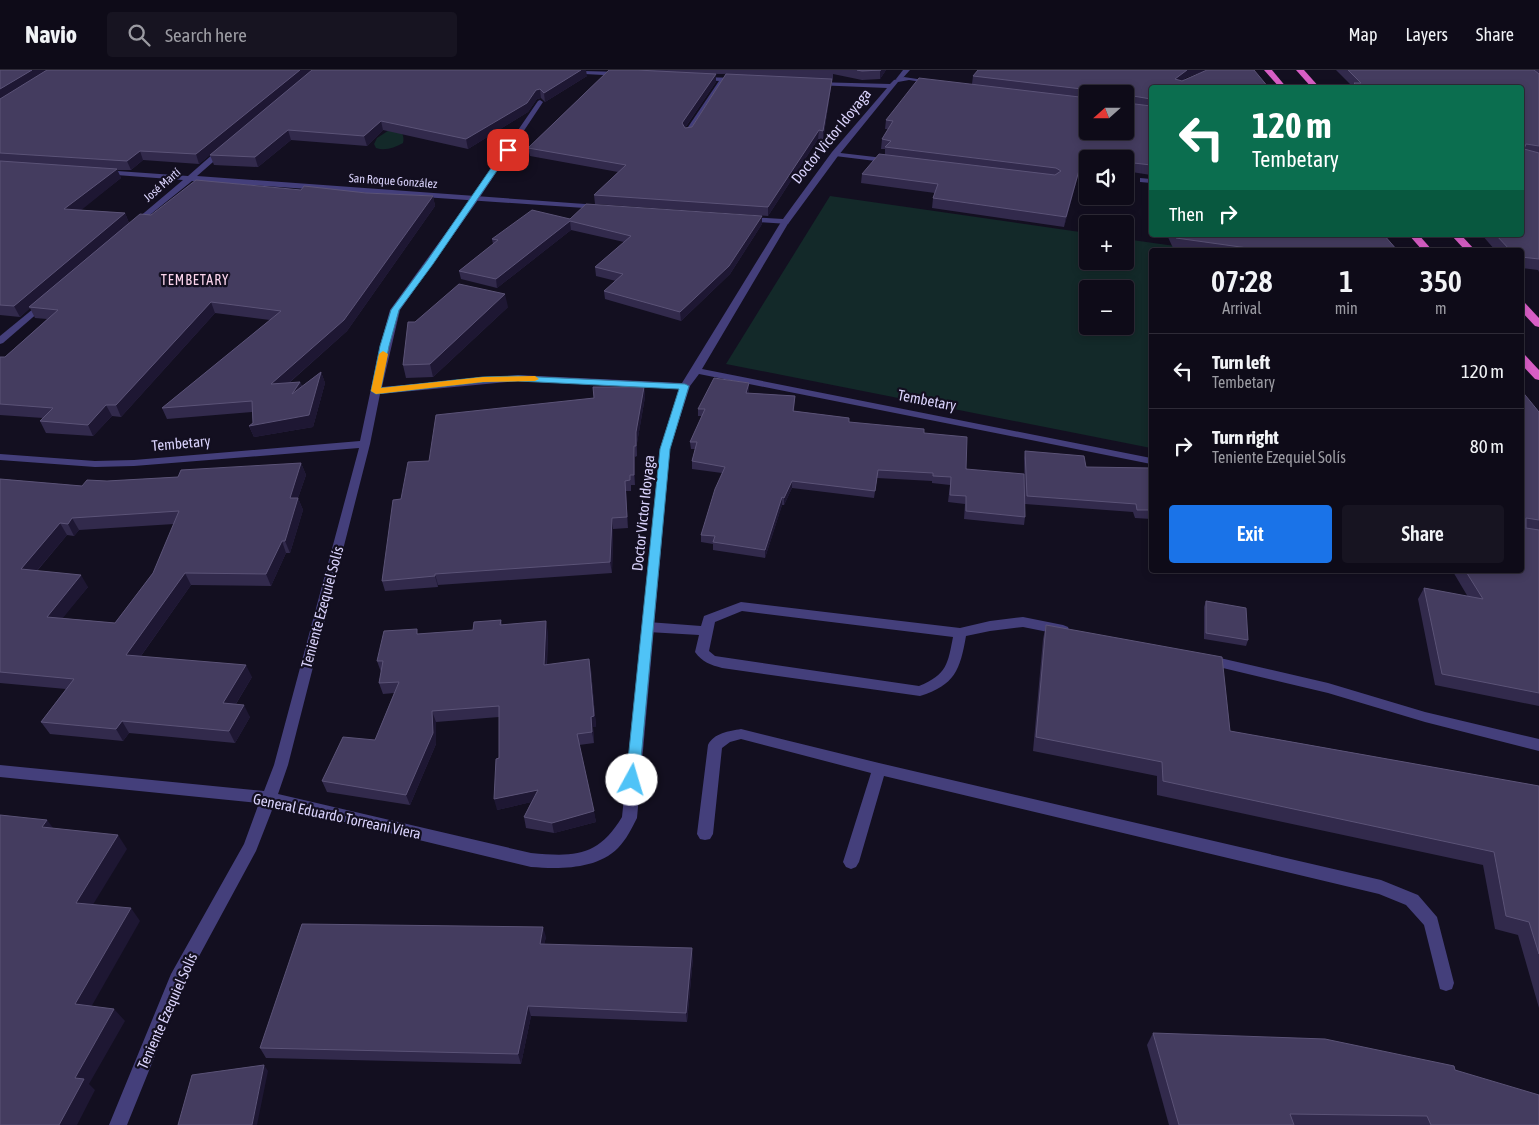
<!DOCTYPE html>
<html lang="en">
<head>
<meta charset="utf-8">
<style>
  :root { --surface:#0e0b18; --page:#171421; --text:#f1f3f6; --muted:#9b9ba2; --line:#2e2b37; --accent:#1a73e8 }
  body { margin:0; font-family:"Asap Condensed",sans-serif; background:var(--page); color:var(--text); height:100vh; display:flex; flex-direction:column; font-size:19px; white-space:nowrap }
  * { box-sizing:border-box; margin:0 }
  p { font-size:16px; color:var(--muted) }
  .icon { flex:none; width:28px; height:28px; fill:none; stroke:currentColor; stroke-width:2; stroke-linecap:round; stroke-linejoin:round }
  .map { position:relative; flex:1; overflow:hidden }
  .details { position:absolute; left:1149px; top:178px; width:375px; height:325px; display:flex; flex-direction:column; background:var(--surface); border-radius:5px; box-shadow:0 2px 8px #0003,0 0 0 1px var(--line) }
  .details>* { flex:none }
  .top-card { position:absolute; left:1149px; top:15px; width:375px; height:152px; border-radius:5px; box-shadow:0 2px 8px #0003,0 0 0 1px var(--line); background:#0b6e4f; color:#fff; overflow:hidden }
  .needle { width:32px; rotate:249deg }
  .buttons { position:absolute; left:1079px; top:15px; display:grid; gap:10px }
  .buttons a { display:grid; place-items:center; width:55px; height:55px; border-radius:5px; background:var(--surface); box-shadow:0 2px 8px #0003,0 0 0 1px var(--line); font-size:25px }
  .pin { position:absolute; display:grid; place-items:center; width:42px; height:42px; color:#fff; margin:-21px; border-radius:10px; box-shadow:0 2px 8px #0006 }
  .me { position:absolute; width:55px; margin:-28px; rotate:6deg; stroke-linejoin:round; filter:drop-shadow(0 0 4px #0008) }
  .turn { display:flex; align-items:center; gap:18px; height:105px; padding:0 20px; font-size:22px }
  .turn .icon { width:65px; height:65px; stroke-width:2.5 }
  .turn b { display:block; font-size:35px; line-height:42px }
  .then { display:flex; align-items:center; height:48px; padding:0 20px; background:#0003; gap:10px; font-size:19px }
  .eta { display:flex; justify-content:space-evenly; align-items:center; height:85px; text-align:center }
  .eta b { font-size:30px; font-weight:600; line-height:35px }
  .action { display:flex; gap:10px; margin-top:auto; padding:10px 20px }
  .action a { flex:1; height:58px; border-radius:5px; background:var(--accent); color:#fff; font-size:20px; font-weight:600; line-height:58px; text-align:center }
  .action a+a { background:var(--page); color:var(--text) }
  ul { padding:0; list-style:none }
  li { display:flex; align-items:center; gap:15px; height:75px; padding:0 20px; border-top:1px solid var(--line) }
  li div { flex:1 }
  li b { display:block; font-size:19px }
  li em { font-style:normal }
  header { display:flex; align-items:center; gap:30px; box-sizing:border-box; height:70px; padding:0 25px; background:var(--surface); border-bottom:1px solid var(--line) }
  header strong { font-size:24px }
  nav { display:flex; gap:28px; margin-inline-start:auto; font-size:18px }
  .search { width:350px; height:45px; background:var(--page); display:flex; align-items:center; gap:12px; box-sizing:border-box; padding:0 18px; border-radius:5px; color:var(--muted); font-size:19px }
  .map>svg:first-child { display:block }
</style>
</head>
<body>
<header>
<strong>Navio</strong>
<div class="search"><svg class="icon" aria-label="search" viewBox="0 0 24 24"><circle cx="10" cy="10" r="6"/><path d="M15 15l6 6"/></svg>Search here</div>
<nav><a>Map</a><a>Layers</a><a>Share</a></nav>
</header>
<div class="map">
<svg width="1539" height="1055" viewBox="0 0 1539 1055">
  <rect width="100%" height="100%" fill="#130f20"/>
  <!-- green -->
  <g fill="#132929" fill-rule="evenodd">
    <path d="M397 55C401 61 405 66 403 73 394 78 385 81 376 78L374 74 377 68Z"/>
    <path d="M830 126 1087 163 1088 191H1125V169L1203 180H1151V378L726 294ZM1088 219H1125V256H1088Z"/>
  </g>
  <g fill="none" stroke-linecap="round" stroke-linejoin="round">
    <!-- service -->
    <g fill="#443f7b" fill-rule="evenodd">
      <polygon points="832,82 892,89 896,91 892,93 835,86 832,86"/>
      <polygon points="1140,108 1151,109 1151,113 1140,112"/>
      <path d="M741 532 960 558 990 551 1023 547 1063 555 1068 557 1069 560 1068 563 1063 565 1023 557 990 561 966 566C960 600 955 615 920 626L722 598C711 595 702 592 695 582L699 565 648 562 643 560 642 557 643 554 648 552 701 556 704 546ZM742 541 953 567C948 593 947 605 919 616L715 586 709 581 715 552Z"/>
      <polygon points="1207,585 1328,613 1425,642 1539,669 1539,681 1425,652 1328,623 1202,593 1200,590 1202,587"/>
      <path d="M741 659 879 693 1381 810 1418 825 1437 847 1454 913 1452 919 1446 921 1440 919 1424 855 1406 835 1379 824 884 706 859 792 856 797 851 799 846 797 843 792 871 703 741 669 730 672 722 678 713 764 710 769 705 770 700 769 697 764 708 675C714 663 729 661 741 659Z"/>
    </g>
    <!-- minor -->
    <g fill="#443f7b" fill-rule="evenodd">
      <polygon points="903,0 910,0 901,10 897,10 896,9"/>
      <polygon points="721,8 726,9 691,65 685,65 684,63"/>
      <path d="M540 30 543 32 478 130 400 240 382 317 518 305 682 313 781 152 785 150 789 152 702 299 1151 388V394L699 304 690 316 670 379 637 748C632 758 626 770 618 778 596 800 559 799 531 797L274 735 256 781 184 914 127 1055H109L171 904 244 774 259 733 0 707V695L264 721 274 695 359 378 134 396 95 397 0 390V384L95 391 134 390 360 371 380 276 390 240 472 127 538 31ZM518 311 679 319 660 379 622 747C598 787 574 787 531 783L278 724 288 695 370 374 380 324Z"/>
    </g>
    <!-- tertiary -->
    <g fill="#443f7b" fill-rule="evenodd">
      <polygon points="544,0 622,2 625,4 622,6 547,2"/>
      <polygon points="698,7 740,8 743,10 740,12 700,10 697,8"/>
      <polygon points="904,7 937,12 934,14 909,10 898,12 838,86 788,154 743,151 743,147 746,147 783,149 832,82 887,18 815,15 813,14 813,12 890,14 894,10"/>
      <polygon points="221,77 228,79 197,106 599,135 603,137 599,139 192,111 135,157 131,155 132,153 183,110 103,104 99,102 103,100 188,106"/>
      <polygon points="44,230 49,233 47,235 3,273 0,274 0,266"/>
    </g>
    <!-- trunk -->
    <g fill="#d85ec5" fill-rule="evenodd">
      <polygon points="1264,0 1272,0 1287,18 1280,18"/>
      <polygon points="1296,0 1304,0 1320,18 1312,18"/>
      <polygon points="1409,165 1419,165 1432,180 1422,180"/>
      <polygon points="1451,165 1461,165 1475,180 1465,180"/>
      <polygon points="1521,232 1525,233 1539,248 1539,257 1535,256 1521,241"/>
      <polygon points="1521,284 1525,285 1539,300 1539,310 1535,309 1521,294"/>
    </g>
  </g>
  <!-- wall -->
  <g fill="#322a4c" fill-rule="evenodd">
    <polygon points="0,0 587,6 545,32 541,28 537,29 528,42 468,79 383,60 367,76 291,70 258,97 214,95 210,85 239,61 199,94 143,90 131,100 117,100 121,108 80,140 125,143 129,153 151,145 301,120 433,126 435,136 347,261 289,313 300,312 302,316 321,302 325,313 313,357 254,367 249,356 253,353 252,342 167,349 162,338 270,250 215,243 121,347 112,346 93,366 46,363 40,351 43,348 0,345 0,287 5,287 47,249 35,248 30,238 20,247 0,245"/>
    <path d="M609 0H886L880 9 862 10 833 4V9H832L831 17 823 70 818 69 768 146 595 134 594 125 618 102 530 86 528 78ZM716 4H726L692 57 685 58 716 12Z"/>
    <path d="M978 0H1206L1185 8 1183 10 1254 0 1151 18V105L1125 101V89H1088V96L1081 95 1064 157 932 138 933 128 935 123 861 113 862 104 885 85V79H881L882 69 888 59H885L886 50 972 14 973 6ZM1088 24H1125L1088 61Z"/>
    <polygon points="1336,0 1539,0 1539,202 1538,200 1521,198 1521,180 1495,180 1482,165 1521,165 1521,18 1352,18 1353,17"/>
    <polygon points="570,149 762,154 730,204 681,251 605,229 604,221 616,211 596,206 595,197 624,172 571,160 497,218 461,209 459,201 493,174 492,169"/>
    <polygon points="1167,165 1384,165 1397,180 1188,180 1173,178"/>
    <polygon points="508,237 433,307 406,308 403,295 415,252"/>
    <polygon points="644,317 645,327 637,373 637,386 635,387 635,415 631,415 631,421 626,421 628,458 613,459 612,503 438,515 438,517 385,521 382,511 401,429 429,391 594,328"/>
    <polygon points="1521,320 1539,342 1539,636 1435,615 1418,529 1424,518 1468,527 1452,500 1521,500"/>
    <polygon points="749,321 748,323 795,326 794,341 849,348 849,352 924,363 1025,447 1024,455 964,449 965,434 948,432 950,415 932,413 932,411 877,408 874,428 792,418 784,435 782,435 765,488 713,480 713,474 701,472 701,465 722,403 692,399 692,391 695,379 691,379 690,372 702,346 698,346 698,339"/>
    <polygon points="1025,381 1086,397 1151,398 1151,449 1135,448 1133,442 1025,434 1024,388"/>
    <path d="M301 393 306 405 298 428 303 440 290 483H286L271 516 191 515 141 586 252 607 236 634 250 647 235 673 129 663 123 671 50 664 41 652 66 619 0 613V409L82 416 107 411 178 407ZM174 454 153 503 115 553 62 548 88 517 37 501 67 465 74 466 79 460Z"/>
    <polygon points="1206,531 1248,570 1246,576 1204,569 1204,537"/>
    <polygon points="501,550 502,555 548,562 547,595 591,600 596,657 593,657 594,673 579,675 596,752 554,763 526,758 524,747 531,732 497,740 499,688 499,647 436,652 436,674 410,735 327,722 322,711 375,670 394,623 383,624 379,613 381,602 377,591 419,564 473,560"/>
    <polygon points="1046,555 1230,661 1539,716 1539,938 1518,865 1495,859 1483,795 1157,725 1157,706 1033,681 1043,569"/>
    <polygon points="546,867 544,874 693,888 687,952 531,946 521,994 266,988 260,978"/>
    <polygon points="1153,963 1455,1000 1539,1055 1169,1055 1147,975"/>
  </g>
  <!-- shaded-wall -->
  <g fill="#1e1733">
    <polygon points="32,0 50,0 0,31 0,19"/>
    <polygon points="300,0 314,0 199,94 196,84"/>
    <polygon points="581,0 586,0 587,6 545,32 544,23"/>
    <polygon points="881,0 886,0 880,9 880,1"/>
    <polygon points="1187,0 1206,0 1185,8 1173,18 1175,9"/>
    <polygon points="716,4 716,12 682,62 682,53"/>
    <polygon points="832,9 831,17 823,70 823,61"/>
    <polygon points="540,19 541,28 537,29 528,42 468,79 466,69 536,20"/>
    <polygon points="381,51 383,60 367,76 364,66"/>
    <polygon points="288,60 291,70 258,97 255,87"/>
    <polygon points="819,60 818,69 768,146 768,137"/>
    <polygon points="140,81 143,90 131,100 127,91"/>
    <polygon points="1083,86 1081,95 1064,157 1066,147"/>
    <polygon points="117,99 121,108 69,150 64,139"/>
    <polygon points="433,126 435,136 347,261 275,325 271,314"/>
    <polygon points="125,143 129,153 29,237 30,238 20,247 14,236"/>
    <polygon points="762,146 762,154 730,204 681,251 680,242"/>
    <polygon points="570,151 571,160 497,218 496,209"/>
    <polygon points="505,224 508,237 433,307 430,294"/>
    <polygon points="211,232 215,243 121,347 116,335"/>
    <polygon points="321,302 325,313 313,357 254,367 249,356"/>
    <polygon points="300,312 304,323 292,324"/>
    <polygon points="749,313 749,321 746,330 746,323"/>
    <polygon points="644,317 645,327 637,373 637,386 636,362"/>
    <polygon points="106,335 112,346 93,366 88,355"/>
    <polygon points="634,376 635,387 635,415 634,405"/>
    <polygon points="301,393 306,405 298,428 303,440 290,483 285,471 290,428"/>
    <polygon points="625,411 626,421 628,458 627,447"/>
    <polygon points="792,411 792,418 784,435 784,428"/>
    <polygon points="782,427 782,435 765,488 765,480"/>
    <polygon points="72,448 79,460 74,466 68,454"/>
    <polygon points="612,448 613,459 612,503 610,492"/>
    <polygon points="60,453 67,465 28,511 21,499"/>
    <polygon points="282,471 286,483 271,516 266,504"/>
    <polygon points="185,503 191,515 133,597 126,585"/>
    <polygon points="435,504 438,515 438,517 435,506"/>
    <polygon points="81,505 88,517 54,559 47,547"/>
    <polygon points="546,551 548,562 546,606 544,595"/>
    <polygon points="589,589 591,600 596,657 593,657 594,673 592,662"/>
    <polygon points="246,595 252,607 229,645 223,633"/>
    <polygon points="244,635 250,647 235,673 229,661"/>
    <polygon points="432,641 436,652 436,674 410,735 406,725"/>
    <polygon points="122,651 129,663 123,671 116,659"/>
    <polygon points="538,720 540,730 497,740 494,729"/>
    <polygon points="594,741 596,752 554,763 552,753"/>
    <polygon points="47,750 57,763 42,757"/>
    <polygon points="118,765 127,779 86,846 76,833"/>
    <polygon points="131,838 140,851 86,946 75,934"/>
    <polygon points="543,857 546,867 542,884 540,874"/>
    <polygon points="692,878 693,888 687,952 686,943"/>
    <polygon points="528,936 531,946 521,994 518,984"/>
    <polygon points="114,939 125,951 89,1014 95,1020 77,1055 59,1055 75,1008"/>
    <polygon points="264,995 268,1001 257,1055 252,1055"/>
  </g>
  <!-- building -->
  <g fill="#443c5f" stroke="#5b5377" fill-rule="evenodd">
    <polygon points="0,0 32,0 0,19"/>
    <polygon points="47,0 300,0 196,84 140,81 127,91 0,83 0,29"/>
    <polygon points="312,0 581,0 544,23 540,19 536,20 527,33 466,69 381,51 364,66 288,60 255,87 210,85"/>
    <polygon points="609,0 637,0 716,4 682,53 685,58 692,57 726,4 832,9 823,61 819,60 768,137 594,125 626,95 528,78"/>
    <polygon points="857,0 881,0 862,1"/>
    <polygon points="978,0 1187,0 1175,9 1182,11 1207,0 1254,0 1269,18 1151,18 1151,29 1127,25 1125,27 1125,24 1091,24 1090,20 973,6"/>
    <polygon points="1348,0 1534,0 1539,4 1539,76 1526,74 1524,79 1539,83 1539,189 1521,187 1521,180 1510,180 1496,165 1521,165 1521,18 1359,18 1354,13 1361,13"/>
    <polygon points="919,8 1088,28 1088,61 1125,61 1125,27 1127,33 1151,36 1151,95 1125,92 1125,89 1103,89 1083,86 1066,147 933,128 938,114 862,104 879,84 1055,105 1061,101 1056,98 885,77 891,71 882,69 893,51 886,50"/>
    <polygon points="0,91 117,99 64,139 125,143 14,236 0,235"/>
    <polygon points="196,110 301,120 304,116 366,123 433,126 344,250 271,314 300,312 292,324 321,302 309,345 249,356 253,353 252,331 162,338 281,241 211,232 116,335 106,335 88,355 40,351 53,338 0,334 0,287 5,287 58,240 29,237 140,144 151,145"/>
    <polygon points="586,134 762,146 729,196 680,242 604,221 623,204 595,197 631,166 570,151 496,209 459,201 498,170 492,169 532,140 570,149"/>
    <polygon points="1174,165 1384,165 1397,180 1262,180 1176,168"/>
    <polygon points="459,214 505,224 430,294 403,295 408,252 415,252"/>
    <polygon points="714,308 749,313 746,323 795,326 793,341 849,348 849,352 924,359 924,363 967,367 966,399 1024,404 1025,447 966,441 966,426 950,425 951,407 933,406 933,403 878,400 875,421 792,411 784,428 782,427 765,480 713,472 715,466 701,465 715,419 725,397 692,391 697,372 690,372 705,339 698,339"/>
    <polygon points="593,317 644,317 636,362 636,376 634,376 634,405 630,405 630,410 625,411 627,447 612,448 610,492 435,504 435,506 382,511 393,430 401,429 408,392 429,391 436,345 594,328"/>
    <polygon points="1521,320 1539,342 1539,450 1526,448 1526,458 1539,460 1539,623 1442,604 1424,518 1483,529 1465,500 1521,500 1521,459 1525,459 1521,442"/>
    <polygon points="1025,381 1084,386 1086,397 1151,398 1151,440 1137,440 1136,434 1027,426"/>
    <path d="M301 393 290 428H298L285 471H282L266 504 185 503 126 585 246 595 223 633 244 635 229 661 122 651 116 659 41 652 74 609 0 602V409L82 416 87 410 107 411 178 407 181 400ZM179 441 153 503 115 553 47 547 81 505 21 499 60 453 68 454 72 448Z"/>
    <polygon points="1206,531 1246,538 1248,570 1206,563"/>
    <polygon points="501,550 500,555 546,551 544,595 589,589 594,646 591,647 592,662 577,664 594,741 552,753 524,747 538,720 494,729 496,689 499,688 499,636 432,641 433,663 406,725 322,711 343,667 375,670 399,612 379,613 383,591 377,591 384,561 417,559 417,564 473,560 474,552"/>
    <polygon points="1046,555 1222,587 1230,661 1539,716 1539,884 1529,852 1506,846 1494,782 1163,711 1162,692 1036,667"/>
    <polygon points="0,745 47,750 42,757 118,765 76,833 131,838 75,934 114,939 75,1008 84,1009 59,1055 0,1055"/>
    <polygon points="302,854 543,857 540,874 692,878 686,943 528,936 518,984 260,978"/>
    <polygon points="1153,963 1325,969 1454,996 1455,1000 1539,1025 1539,1055 1431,1055 1427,1046 1290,1044 1294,1055 1179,1055"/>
    <polygon points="264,995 252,1055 178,1055 192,1005"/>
  </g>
  <!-- route -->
  <polygon fill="#4fc3f7" stroke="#337fa1" points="505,78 511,80 433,194 399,240 389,276 381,318 483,307 518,306 685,314 689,316 670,379 639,710 637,714 632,716 628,714 626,710 660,379 679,319 518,311 483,312 376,324 371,321 380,276 391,240 427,191"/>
  <!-- slow -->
  <polygon fill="#f59e0b" points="383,281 388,284 381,318 483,307 535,306 539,309 535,311 483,312 376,324 371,321 379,284"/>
  <g text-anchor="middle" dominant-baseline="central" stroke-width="4.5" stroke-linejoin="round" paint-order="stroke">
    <!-- far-street labels -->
    <g font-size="12" fill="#d9d2fb" stroke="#130f20">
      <text transform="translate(393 111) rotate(4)">San Roque González</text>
      <text transform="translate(162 115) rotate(-41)">José Martí</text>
    </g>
    <!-- far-neighbourhood labels -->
    <g font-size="14" letter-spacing="1" fill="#fbd4eb" stroke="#130f20">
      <text x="195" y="210">TEMBETARY</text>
    </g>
    <!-- street labels -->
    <g font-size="15" fill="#d9d2fb" stroke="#130f20">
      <text transform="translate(831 66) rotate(-51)">Doctor Victor Idoyaga</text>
      <text transform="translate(927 330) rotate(11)">Tembetary</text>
      <text transform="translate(181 373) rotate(-5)">Tembetary</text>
      <text transform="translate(643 443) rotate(-84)">Doctor Victor Idoyaga</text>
      <text transform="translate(322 537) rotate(-75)">Teniente Ezequiel Solís</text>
      <text transform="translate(337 746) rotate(12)">General Eduardo Torreani Viera</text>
      <text transform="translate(167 941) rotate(-66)">Teniente Ezequiel Solís</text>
    </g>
  </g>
</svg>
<div class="buttons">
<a><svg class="needle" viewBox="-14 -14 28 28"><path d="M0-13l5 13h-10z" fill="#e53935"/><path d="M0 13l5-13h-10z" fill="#9b9ba2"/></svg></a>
<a><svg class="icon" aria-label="sound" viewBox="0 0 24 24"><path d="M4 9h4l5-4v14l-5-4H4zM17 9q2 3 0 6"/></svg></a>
<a>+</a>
<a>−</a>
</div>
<div class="pin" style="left:508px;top:80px;background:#d93025"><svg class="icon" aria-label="arrive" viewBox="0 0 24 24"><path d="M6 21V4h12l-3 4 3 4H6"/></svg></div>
<svg class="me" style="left:632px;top:710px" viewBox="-20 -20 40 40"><circle r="19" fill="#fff"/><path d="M0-13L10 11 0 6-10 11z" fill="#4fc3f7"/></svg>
<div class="top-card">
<div class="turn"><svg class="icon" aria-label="left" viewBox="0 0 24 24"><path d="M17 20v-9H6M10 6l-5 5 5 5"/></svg><div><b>120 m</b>Tembetary</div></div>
<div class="then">Then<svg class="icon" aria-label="right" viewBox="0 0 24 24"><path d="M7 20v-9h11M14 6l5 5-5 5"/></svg></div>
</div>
<section class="details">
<div class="eta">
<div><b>07:28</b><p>Arrival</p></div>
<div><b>1</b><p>min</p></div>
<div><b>350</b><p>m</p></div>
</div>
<ul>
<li><svg class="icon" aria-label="left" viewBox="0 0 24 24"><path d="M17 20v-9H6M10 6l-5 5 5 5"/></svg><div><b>Turn left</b><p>Tembetary</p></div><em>120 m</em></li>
<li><svg class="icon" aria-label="right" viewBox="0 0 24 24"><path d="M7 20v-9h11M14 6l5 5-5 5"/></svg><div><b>Turn right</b><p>Teniente Ezequiel Solís</p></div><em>80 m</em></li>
</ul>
<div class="action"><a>Exit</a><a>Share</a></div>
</section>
</div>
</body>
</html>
